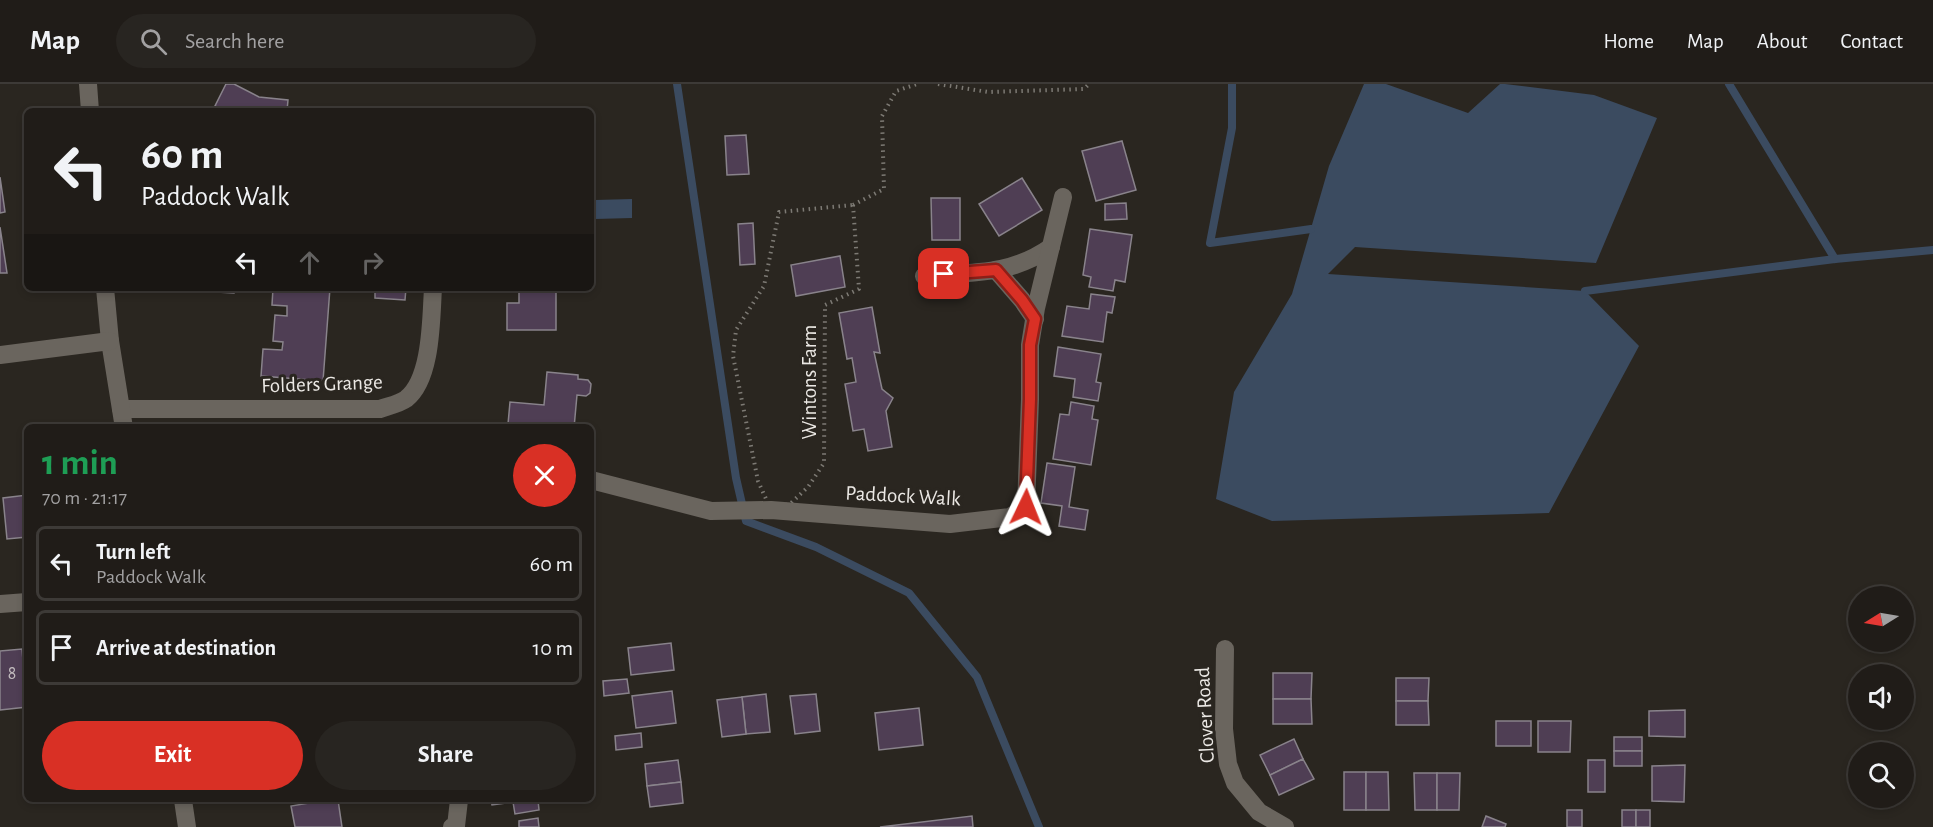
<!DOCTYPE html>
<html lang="en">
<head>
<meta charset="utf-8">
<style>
  :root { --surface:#201c18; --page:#282521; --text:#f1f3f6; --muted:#a2a1a2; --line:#3d3a37; --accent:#d93025 }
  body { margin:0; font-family:"Alegreya Sans",sans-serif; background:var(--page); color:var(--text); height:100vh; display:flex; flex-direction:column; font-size:22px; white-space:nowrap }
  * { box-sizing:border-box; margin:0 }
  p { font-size:20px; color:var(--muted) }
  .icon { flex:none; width:33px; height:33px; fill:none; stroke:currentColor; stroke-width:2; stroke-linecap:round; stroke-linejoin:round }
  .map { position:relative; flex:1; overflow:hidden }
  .details { position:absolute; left:24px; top:340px; width:570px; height:378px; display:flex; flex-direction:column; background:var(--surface); border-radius:9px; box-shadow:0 3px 9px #0003,0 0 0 2px var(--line) }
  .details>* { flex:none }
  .hud { position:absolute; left:24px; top:24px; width:570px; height:183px; border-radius:9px; box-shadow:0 3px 9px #0003,0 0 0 2px var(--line); background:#201c18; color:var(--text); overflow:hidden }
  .needle { width:39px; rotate:259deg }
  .tools { position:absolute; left:1848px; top:502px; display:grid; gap:12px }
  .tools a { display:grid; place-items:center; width:66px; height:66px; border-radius:50%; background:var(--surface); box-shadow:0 3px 9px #0003,0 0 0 2px var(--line); font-size:30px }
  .pin { position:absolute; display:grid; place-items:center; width:51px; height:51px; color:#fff; margin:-26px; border-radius:12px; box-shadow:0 3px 9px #0006 }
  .me { position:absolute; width:66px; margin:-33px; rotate:2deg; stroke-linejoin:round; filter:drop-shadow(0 0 4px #0008) }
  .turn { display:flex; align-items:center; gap:21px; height:126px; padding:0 18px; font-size:27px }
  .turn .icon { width:78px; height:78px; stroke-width:2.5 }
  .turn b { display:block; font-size:42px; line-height:51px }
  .lanes { display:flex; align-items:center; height:57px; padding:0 18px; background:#0003; justify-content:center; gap:30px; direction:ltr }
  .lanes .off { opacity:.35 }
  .round { display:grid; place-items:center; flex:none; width:63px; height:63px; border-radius:32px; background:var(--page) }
  .summary { display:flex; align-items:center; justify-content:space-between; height:102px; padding:0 18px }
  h1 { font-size:36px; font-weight:700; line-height:45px; color:#1e9e55 }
  .button { display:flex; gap:12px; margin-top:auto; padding:12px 18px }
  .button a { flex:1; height:69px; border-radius:36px; background:var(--accent); color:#fff; font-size:24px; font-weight:700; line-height:69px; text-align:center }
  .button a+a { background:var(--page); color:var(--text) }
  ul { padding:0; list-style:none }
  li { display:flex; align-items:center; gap:18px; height:75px; margin:0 12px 9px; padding:0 6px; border:3px solid var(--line); border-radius:9px }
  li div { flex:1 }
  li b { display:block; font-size:22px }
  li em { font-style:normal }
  header { display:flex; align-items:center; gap:36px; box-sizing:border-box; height:84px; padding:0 30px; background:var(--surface); border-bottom:2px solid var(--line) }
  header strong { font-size:28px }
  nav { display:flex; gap:33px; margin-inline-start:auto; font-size:21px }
  .search { width:420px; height:54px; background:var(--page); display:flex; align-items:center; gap:15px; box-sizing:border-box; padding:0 21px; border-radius:33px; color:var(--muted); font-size:22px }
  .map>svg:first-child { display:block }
</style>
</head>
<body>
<header>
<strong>Map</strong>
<div class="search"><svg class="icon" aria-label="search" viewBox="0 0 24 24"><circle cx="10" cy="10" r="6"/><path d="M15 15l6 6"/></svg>Search here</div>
<nav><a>Home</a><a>Map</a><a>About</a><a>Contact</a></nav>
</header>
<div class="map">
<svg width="1933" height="743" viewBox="0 0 1933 743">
  <rect width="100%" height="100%" fill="#2a2620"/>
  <!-- water -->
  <g fill="#3b4b60">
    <polygon points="1364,0 1386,0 1468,29 1500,0 1505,0 1594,11 1657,34 1596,179 1355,163 1328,190 1585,207 1639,262 1549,429 1272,437 1216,415 1234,308 1292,210 1329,82"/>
    <polygon points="632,115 632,134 595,135 595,116"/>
  </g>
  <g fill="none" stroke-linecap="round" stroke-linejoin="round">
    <!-- stream -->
    <g stroke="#3b4b60" stroke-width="8">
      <polyline points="677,0 736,394 746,437 816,463 909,509 977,593 1039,743"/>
      <polyline points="1232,0 1232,44 1210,159 1311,145"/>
      <polyline points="1729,0 1835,175"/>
      <polyline points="1585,207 1835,175 1933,166"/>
    </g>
  </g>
  <!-- building -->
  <g fill="#4f3e54" stroke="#89838b" stroke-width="1.5">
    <polygon points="226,0 234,0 259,13 288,16 287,27 226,27 215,22"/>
    <polygon points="746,51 749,90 727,91 725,52"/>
    <polygon points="1122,57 1136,106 1096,117 1082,67"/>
    <polygon points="0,93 5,128 0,129"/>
    <polygon points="1022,94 1042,126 999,152 979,120"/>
    <polygon points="931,114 960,114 960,156 932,156"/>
    <polygon points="1126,119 1127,135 1105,136 1105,120"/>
    <polygon points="753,139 755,180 740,181 738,140"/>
    <polygon points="0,143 7,189 0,189"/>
    <polygon points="1090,145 1132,151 1125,198 1115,196 1113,207 1089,203 1091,193 1083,191"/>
    <polygon points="840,172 845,203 796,212 791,181"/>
    <polygon points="199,204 235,204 234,209 199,207"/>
    <polygon points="273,204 330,204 323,297 261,292 263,265 282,266 283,258 273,257 275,231 287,232 287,222 272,221"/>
    <polygon points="375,204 406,204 405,216 375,214"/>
    <polygon points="511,204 556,204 556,246 507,246 507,219 519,219 519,205"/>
    <polygon points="1091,210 1115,213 1112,229 1107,228 1103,258 1062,252 1067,222 1089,225"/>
    <polygon points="872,223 880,269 874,268 882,305 893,314 886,327 892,363 868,367 864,345 853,347 845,300 856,298 852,274 847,275 839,229"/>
    <polygon points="1058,263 1101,270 1096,298 1101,299 1098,317 1073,313 1075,295 1054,292"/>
    <polygon points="547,288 578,291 578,295 588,296 591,300 590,309 586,312 577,311 574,344 508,340 510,318 544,321"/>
    <polygon points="1071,318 1094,322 1092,335 1098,336 1091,381 1053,375 1060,330 1069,331"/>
    <polygon points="1047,379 1075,383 1069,423 1088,426 1085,446 1059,442 1062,422 1041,419"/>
    <polygon points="27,411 27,453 7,455 3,414"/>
    <polygon points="671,559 674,586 631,591 628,564"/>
    <polygon points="22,565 27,623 0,626 0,567"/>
    <polygon points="1273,589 1312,589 1311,615 1273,615"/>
    <polygon points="1396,594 1429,594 1428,617 1396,617"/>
    <polygon points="627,595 629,609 604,612 603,597"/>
    <polygon points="672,607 676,639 636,644 632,612"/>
    <polygon points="766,610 770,648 746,650 742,613"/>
    <polygon points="816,610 820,647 795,650 790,612"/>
    <polygon points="742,613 746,650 722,653 717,616"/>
    <polygon points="1273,615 1311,615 1312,640 1273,640"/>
    <polygon points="1396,617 1428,617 1429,641 1396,641"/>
    <polygon points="919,624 923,661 879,666 875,629"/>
    <polygon points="1685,626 1685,653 1649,652 1649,627"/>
    <rect x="1496" y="637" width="35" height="25"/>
    <polygon points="1538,637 1571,637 1570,668 1538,668"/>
    <polygon points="641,649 642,663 616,666 615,652"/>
    <rect x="1614" y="653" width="28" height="14"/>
    <polygon points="1294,655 1303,675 1270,691 1260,671"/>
    <rect x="1614" y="667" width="28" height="15"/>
    <polygon points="1303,675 1314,695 1279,711 1270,691"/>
    <polygon points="678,676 681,698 647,702 645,680"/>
    <rect x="1588" y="676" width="17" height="32"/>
    <polygon points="1685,681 1684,718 1652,717 1652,682"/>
    <rect x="1344" y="688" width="22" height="38"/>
    <polygon points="1366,688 1388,688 1389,726 1366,726"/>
    <polygon points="1414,689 1437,689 1437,726 1415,726"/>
    <polygon points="1437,689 1460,689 1459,726 1437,726"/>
    <polygon points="681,698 683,719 650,723 647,702"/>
    <polygon points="327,716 338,716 342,743 295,743 291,722"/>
    <polygon points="491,716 538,716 539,726 515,730 513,718 492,721"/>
    <rect x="1567" y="726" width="15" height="17"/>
    <rect x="1622" y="726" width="14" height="17"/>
    <rect x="1636" y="726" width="14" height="17"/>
    <polygon points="972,732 973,743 880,743"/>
    <polygon points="1486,732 1506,740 1505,743 1482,743"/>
    <polygon points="538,734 539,743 519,743 519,737"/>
  </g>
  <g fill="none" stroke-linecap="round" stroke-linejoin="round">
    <!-- path -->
    <g stroke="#7d7a74" stroke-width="4" stroke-dasharray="1.5 4.5" stroke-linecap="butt">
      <polyline points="938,0 988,8 1084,5 1089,0"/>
      <polygon points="853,121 859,205 825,221 824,379 808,403 791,419 771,426 758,397 733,272 736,246 764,202 779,128"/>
      <polyline points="853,121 884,105 882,32 896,7 917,0"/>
    </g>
    <!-- street -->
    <g stroke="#6a655e" stroke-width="18">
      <polyline points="996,186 1022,216 1035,235"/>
      <path d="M924 192C971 188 1010 192 1051 163"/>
      <path d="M121 325H380C388 322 399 320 406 315 432 295 431 234 433 204"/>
      <polyline points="591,396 711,427 771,426 950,440 1010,433 1026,423 1030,315 1030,261 1036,224 1063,113"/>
      <polyline points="0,520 27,518"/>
      <polyline points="1225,565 1224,645 1228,680 1235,699 1259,728 1285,743"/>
      <polyline points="452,743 456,742 459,716"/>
    </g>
    <!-- secondary -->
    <g stroke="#6a655e" stroke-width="18">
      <polyline points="88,0 90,27"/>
      <polyline points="105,204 110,257 124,344"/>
      <polyline points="0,271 110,257"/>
      <polyline points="183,716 187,743"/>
    </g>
  </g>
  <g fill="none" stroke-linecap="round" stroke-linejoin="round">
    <!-- route casing -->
    <g stroke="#8d1f18" stroke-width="15">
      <polyline id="route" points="944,190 996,186 1022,216 1035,235 1030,261 1030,315 1026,423"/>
    </g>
    <!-- route -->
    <use href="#route" stroke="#d93025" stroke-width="10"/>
  </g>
  <g text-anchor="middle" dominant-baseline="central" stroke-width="6" stroke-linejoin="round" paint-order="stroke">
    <!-- number labels -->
    <g font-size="18" fill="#c4bec0">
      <text x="12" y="590">8</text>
    </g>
    <!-- street labels -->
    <g font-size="21" fill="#ebe8e4" stroke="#2a2620">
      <text transform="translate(809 298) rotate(-90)">Wintons Farm</text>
      <text transform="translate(322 300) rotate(-2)">Folders Grange</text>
      <text transform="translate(903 412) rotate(3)">Paddock Walk</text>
      <text transform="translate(1205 631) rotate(-93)">Clover Road</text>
    </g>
  </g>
</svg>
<div class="tools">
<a><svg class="needle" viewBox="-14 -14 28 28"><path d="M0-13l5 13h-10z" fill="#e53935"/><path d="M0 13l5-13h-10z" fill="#a2a1a2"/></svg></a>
<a><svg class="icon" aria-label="sound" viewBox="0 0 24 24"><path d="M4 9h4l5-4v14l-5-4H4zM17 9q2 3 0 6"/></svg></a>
<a><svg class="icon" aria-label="search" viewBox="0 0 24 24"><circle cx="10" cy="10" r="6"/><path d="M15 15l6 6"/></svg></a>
</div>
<div class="pin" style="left:944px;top:190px;background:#d93025"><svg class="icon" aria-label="arrive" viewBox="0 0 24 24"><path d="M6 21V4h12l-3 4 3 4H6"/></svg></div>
<svg class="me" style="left:1026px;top:423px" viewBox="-20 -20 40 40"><path d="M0-17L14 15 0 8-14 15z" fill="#d93025" stroke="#fff" stroke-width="4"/></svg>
<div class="hud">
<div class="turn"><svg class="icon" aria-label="left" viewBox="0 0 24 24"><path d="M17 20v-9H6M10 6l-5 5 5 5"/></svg><div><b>60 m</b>Paddock Walk</div></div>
<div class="lanes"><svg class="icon" aria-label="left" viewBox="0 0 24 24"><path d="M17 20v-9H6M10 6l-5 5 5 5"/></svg><svg class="icon off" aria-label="ahead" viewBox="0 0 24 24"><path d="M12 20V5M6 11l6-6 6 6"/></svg><svg class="icon off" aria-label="right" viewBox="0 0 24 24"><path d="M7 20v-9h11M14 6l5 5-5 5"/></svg></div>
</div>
<section class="details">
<div class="summary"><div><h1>1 min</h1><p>70 m · 21:17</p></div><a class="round" style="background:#d93025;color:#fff"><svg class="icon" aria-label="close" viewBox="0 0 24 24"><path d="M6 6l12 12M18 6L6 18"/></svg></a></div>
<ul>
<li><svg class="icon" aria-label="left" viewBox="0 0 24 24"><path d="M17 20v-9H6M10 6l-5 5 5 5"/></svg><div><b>Turn left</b><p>Paddock Walk</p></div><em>60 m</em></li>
<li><svg class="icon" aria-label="arrive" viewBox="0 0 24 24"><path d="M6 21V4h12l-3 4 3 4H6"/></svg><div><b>Arrive at destination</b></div><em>10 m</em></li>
</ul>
<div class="button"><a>Exit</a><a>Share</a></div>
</section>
</div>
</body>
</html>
